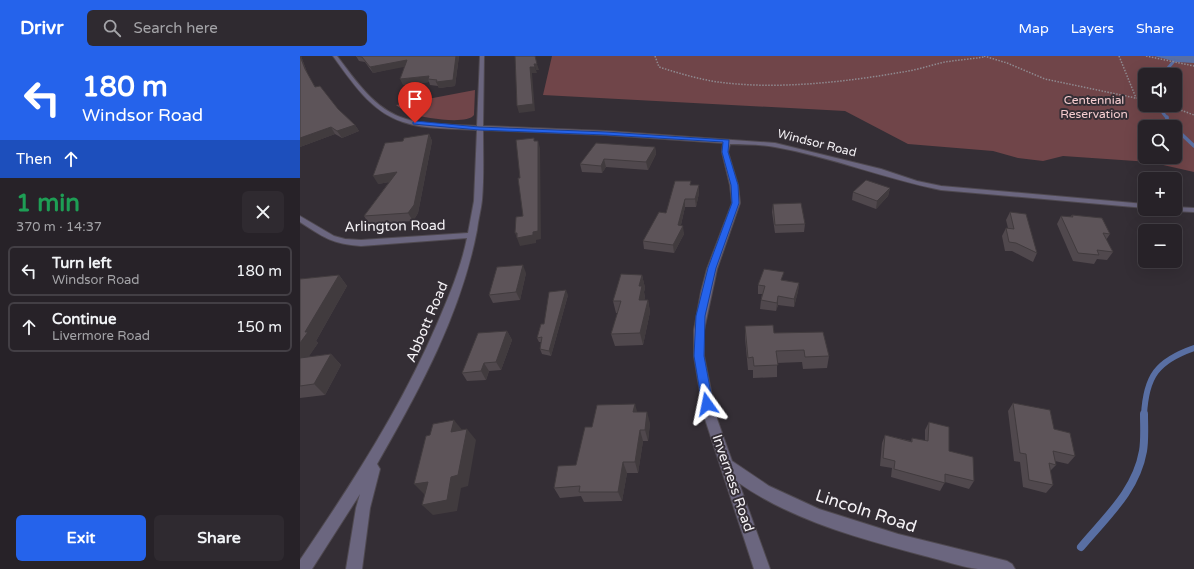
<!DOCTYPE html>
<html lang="en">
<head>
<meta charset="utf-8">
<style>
  :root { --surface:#272228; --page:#2f2a30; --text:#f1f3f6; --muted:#a4a4a8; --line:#433f45; --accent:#2563eb }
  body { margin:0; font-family:"Varela Round",sans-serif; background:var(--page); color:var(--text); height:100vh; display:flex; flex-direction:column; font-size:15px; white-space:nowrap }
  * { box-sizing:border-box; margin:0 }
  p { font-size:13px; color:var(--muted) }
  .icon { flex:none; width:22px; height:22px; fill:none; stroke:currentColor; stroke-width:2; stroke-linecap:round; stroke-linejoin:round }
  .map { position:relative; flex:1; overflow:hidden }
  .drawer { display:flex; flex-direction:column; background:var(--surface); width:300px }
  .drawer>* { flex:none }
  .top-card { background:#2563eb; color:#fff; overflow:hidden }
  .tools { position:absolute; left:838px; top:12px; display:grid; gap:8px }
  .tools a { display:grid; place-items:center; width:44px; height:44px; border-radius:6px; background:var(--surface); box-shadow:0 4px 16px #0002,0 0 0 1px var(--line); font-size:20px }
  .pin { position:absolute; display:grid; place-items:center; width:34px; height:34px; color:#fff; margin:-41px -17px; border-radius:50% 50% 50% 0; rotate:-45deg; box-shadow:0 0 4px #0007 }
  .pin .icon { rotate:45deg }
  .me { position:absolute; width:44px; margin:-22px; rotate:348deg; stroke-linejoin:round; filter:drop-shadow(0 0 3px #0008) }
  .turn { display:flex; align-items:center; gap:14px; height:84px; padding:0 16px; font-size:18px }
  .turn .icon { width:52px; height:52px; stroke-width:2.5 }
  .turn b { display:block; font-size:28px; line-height:34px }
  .then { display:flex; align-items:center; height:38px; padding:0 16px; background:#0003; gap:8px; font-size:15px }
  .round { display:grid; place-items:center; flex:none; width:42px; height:42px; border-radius:6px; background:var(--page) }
  .summary { display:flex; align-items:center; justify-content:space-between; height:68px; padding:0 16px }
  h1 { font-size:24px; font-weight:700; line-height:30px; color:#1e9e55 }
  .button { display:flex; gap:8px; margin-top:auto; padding:8px 16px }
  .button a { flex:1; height:46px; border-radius:6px; background:var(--accent); color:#fff; font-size:16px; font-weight:700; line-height:46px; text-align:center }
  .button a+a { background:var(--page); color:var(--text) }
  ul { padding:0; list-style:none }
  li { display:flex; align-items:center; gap:12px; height:50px; margin:0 8px 6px; padding:0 8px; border:2px solid var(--line); border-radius:6px }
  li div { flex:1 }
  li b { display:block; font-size:15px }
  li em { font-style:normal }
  header { display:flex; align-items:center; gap:24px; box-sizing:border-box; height:56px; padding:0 20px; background:var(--accent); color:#fff }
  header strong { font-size:19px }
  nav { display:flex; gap:22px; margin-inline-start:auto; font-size:14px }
  .search { width:280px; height:36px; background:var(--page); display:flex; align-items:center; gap:10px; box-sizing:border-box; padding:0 14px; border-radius:6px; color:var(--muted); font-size:15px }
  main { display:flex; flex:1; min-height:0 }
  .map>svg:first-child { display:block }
</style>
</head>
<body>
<header>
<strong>Drivr</strong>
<div class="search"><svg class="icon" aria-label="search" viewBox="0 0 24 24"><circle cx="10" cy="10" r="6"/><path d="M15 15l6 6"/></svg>Search here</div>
<nav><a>Map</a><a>Layers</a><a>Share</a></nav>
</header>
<main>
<section class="drawer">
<div class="top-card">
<div class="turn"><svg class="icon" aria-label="left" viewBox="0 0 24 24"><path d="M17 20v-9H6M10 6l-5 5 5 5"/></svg><div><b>180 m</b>Windsor Road</div></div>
<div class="then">Then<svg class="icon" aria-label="ahead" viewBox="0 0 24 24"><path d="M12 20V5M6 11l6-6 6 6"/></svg></div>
</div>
<div class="summary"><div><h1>1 min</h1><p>370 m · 14:37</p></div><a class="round"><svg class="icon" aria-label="close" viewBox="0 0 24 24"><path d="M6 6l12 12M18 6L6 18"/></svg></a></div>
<ul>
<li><svg class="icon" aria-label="left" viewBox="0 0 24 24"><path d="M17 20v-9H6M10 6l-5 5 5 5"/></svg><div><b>Turn left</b><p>Windsor Road</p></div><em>180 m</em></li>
<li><svg class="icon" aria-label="ahead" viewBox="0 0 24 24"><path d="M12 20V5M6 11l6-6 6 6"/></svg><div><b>Continue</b><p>Livermore Road</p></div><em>150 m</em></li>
</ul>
<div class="button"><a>Exit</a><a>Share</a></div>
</section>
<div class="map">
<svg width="894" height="513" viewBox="0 0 894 513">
  <rect width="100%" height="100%" fill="#342e35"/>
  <!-- green -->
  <g fill="#704549" fill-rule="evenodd">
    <path d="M252 0H894V116L850 106 763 100 743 105 718 102 693 95 608 88 545 55 243 39ZM845 19H875V49H845ZM845 71H875V101H845Z"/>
    <path d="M175 34 174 59C167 69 124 62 112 58 106 55 101 53 96 49Z"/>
  </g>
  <!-- water -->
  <polygon fill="#596fa3" points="854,0 894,0 894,7 877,6"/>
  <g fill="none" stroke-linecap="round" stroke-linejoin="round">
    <!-- stream-far3 -->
    <g stroke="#596fa3" stroke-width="3">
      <polyline points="862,19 874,5"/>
      <polyline points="861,49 864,54 863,57 867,62"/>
    </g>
    <!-- stream-far2 -->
    <g stroke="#596fa3" stroke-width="3.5">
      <polyline points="867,61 867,65 863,66 873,71"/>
      <polyline points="875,72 894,90"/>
    </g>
    <!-- stream-far1 -->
    <path stroke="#596fa3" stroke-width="6" d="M844 359C846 320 857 305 894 292"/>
    <!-- stream -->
    <path stroke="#596fa3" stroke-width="8" d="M781 491C806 461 836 435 843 395 845 383 844 370 844 358"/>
    <!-- street casing -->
    <g stroke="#4f4950" stroke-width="2">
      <g id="street">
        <path d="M33 0H37C56 25 75 54 106 63 128 70 154 68 177 70L180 0H184L183 70 306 75 475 87 581 113 617 125 641 130 845 148V152L641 134C585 123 532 101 475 91 461 88 445 89 430 88L428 96 438 129 440 147 417 213 404 274V300L416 360 432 405 469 430 519 453 598 478 707 505 712 508 715 513C703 513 690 513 678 513 661 511 642 504 625 500 562 483 493 465 439 427L470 513H454L404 360 394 300V274L401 236 407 213 432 147 430 129 422 96 423 87 306 79 183 74C183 97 184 121 182 144 181 154 178 164 177 174 161 258 119 335 77 408L80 413 70 452 62 513H46L56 452 60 438 12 513H0V504C51 429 101 352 137 268 149 240 161 212 167 182L61 190C32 188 23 181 0 166V160L34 180 45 183 61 184 168 177 174 145 177 74C153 72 126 74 103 66 71 56 52 26 33 0Z"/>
        <polygon points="875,151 894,152 894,156 872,155 871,153 875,153"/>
      </g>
    </g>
    <!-- path -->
    <g stroke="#8f8a90" stroke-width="1.5" stroke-dasharray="1.5 1.5" stroke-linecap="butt">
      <path d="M355 0 359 11C378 17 398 23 418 26 477 34 545 26 603 16 617 14 631 9 645 6 658 4 671 3 684 1"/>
      <polyline points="684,0 707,7 745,23 845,44"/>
      <polyline points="819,0 836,42"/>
      <polyline points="846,0 894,10"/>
      <polyline points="867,49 894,59"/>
    </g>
    <!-- street -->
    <use href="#street" fill="#6b667f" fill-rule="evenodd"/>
  </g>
  <!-- wall -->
  <g fill="#50484d">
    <polygon points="0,0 1,0 8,19 15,31 55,69 59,75 42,82 35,78 0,91"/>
    <polygon points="56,0 159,0 155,30 139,32 138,30 130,29 129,26 103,29 104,10 73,17 65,6 59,5"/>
    <polygon points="129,78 132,85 118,157 113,165 69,168 64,160 89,126 78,128 103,85"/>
    <polygon points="355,91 356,98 348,114 306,111 302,117 282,116 280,108"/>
    <polygon points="391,129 399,137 396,151 385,151 381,169 384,178 374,197 344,193 343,185"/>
    <polygon points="590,132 588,140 576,153 552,144 553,136"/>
    <polygon points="473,148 505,168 504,176 475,177 472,156"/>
    <polygon points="710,156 737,197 733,206 712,195 705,195 702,180 706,172 708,172 706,164"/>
    <polygon points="772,159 810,178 806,184 813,196 807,204 797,203 794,208 773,205 757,168 761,160 770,161"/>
    <polygon points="226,217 220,244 193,247 189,239"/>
    <polygon points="39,219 47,230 16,285 18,287 8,301 31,298 41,309 25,339 0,342 0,223"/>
    <polygon points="342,219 345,232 344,236 345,242 344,244 348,244 350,256 343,289 315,290 311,278 318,257 316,257 313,245"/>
    <polygon points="483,224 499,227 498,235 494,251 478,249 476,255 460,253 461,244 462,238 458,238 458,229"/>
    <polygon points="268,239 251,300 242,298 240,293 241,286 239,286 237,282 244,268"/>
    <polygon points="445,270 474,277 529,300 527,312 503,313 502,306 477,307 477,321 453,322 453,314 448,314 445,282"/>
    <polygon points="207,275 212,284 201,314 189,315 186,324 167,325 162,317"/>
    <polygon points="713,347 754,373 775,400 768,408 755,405 756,409 750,415 753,429 746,437 723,431 720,406 714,405 708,355"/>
    <polygon points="337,356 350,367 348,385 343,385 338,417 327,417 322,445 284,446 281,440 260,442 254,432 276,409 292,371"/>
    <polygon points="629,366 649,395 674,425 669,433 645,426 640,435 591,421 592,412 580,410 582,387 585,379 611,385 612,382 625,385 625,374"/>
  </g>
  <!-- shaded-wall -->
  <g fill="#413b3e">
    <polygon points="0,0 1,0 8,19 5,13"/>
    <polygon points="156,0 159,0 155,30 139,32 136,26"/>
    <polygon points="107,4 109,10 73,17 70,11"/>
    <polygon points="234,8 237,8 239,14 236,14"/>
    <polygon points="230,11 235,11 237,17 232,17 235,55 219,57 217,50"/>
    <polygon points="129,20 128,23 129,26 103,29 100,23"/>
    <polygon points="55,69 59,75 42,82 37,75"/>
    <polygon points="31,71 35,78 0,91 0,82"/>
    <polygon points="129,78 132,85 118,157 113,165 108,157"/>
    <polygon points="238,85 240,92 241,183 236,184 236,187 220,190 215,177 217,177 218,181"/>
    <polygon points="355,91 356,98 348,114 346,106"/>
    <polygon points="304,103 306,111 302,117 301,110"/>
    <polygon points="97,116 101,124 78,128 73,120"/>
    <polygon points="399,129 399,137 396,151 395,143"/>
    <polygon points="590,132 588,140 576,153 577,145"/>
    <polygon points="385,143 385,151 379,177 378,169"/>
    <polygon points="383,170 384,178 374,197 373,189"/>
    <polygon points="223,209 226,217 220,244 216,236"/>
    <polygon points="39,219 47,230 16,285 18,287 0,314 0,287 5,276"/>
    <polygon points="342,219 345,232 344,236 345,242 341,256 339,244 339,230"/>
    <polygon points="499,227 498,235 494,251 494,243"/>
    <polygon points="266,234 268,239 251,300 249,295"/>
    <polygon points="478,240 478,249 476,255 477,247"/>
    <polygon points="348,244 350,256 343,289 340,277"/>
    <polygon points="207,275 212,284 201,314 196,306"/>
    <polygon points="31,298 41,309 25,339 14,328"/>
    <polygon points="184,307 189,315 186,324 181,315"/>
    <polygon points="335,348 338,359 333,356"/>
    <polygon points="347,356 350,367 348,385 345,374"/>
    <polygon points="154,364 163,375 151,376"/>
    <polygon points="167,373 176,384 168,430 161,432 157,455 133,459 122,449 151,421"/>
    <polygon points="340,374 343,385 338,417 335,406"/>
    <polygon points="323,406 327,417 322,445 318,436"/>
    <polygon points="128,426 125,439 114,428"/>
  </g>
  <!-- building -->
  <g fill="#5d5459" stroke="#413b3e">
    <polygon points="0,0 5,13 15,31 20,30 38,53 55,69 37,75 31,71 0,82"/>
    <polygon points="57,0 156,0 153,24 136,26 137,24 128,23 129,20 100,23 107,4 70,11 62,1"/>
    <polygon points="215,0 235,0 237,8 234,8 235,11 230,11 233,48 217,50"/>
    <polygon points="129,78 114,149 108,157 64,160 97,116 73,120 85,87 103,85 104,82"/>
    <polygon points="234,82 234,85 238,85 238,175 233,176 233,179 217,182 217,177 215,177 216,161 223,160 218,122 220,122 216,84"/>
    <polygon points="296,87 355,91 346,106 304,103 301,110 280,108"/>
    <polygon points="566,124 590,132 577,145 553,136"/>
    <polygon points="375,125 391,125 390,129 399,129 395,143 385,143 378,169 383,170 373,189 343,185 359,156 366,157"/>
    <polygon points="501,147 505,168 475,169 473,148"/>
    <polygon points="710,156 726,158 737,197 716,187 709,186 706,172 714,173"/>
    <polygon points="772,159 802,162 810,178 803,177 813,196 797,194 799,199 778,197 761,160 773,161"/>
    <polygon points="223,209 216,236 189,239 197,211"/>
    <polygon points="464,213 484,216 481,224 499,227 494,243 478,240 477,247 461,244 465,230 458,229"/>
    <polygon points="321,218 342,219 339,230 342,230 339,244 348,244 340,277 311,278 321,245 313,245"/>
    <polygon points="39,219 5,276 8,276 0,287 0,223"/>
    <polygon points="266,234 249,295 240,293 242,281 237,282 241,268 244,268 249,236"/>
    <polygon points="473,269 474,277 523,276 529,300 505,301 504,294 476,295 478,309 454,310 453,301 448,302 445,270"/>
    <polygon points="207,275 196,306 184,307 181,315 162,317 178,277"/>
    <polygon points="31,298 14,328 0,330 0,302"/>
    <polygon points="713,347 750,354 754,373 770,377 775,400 753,395 756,409 749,407 753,429 729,424 726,398 720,397"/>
    <polygon points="335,348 333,356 347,356 345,374 340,374 335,406 323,406 318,436 279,436 280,430 254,432 258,410 276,409 285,371 292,371 297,349"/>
    <polygon points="154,364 151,376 167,373 158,419 151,421 147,444 122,449 128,426 114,428 126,380 130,379 133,368"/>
    <polygon points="629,366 649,371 649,395 673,401 674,425 645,418 645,427 594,413 595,405 583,402 585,379 612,386 612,382 628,385"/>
  </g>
  <!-- route -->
  <polygon fill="#2563eb" stroke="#184099" points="115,65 179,71 306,76 429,84 428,96 438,129 439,147 416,212 405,260 404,300 413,348 411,351 407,352 403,351 402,348 394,300 396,260 408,212 432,147 431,129 422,96 423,86 306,79 179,74 113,68 113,66"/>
  <g text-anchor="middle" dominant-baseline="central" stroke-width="4" stroke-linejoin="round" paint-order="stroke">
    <!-- far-park labels -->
    <g font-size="12" fill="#f5cccf" stroke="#342e35">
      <text x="794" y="44">Centennial<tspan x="794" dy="14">Reservation</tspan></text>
    </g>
    <!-- far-street labels -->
    <g font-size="12" fill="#f5f2f6" stroke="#342e35">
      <text transform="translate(517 87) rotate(14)">Windsor Road</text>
    </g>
    <!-- street labels -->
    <g font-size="14" fill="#f5f2f6" stroke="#342e35">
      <text transform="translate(95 170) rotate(-1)">Arlington Road</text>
      <text transform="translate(127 266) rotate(-67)">Abbott Road</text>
      <text transform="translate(433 427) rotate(71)">Inverness Road</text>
    </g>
    <!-- near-street labels -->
    <g font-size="17" fill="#f5f2f6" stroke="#342e35">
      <text transform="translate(566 455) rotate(18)">Lincoln Road</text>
    </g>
  </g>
</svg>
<div class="tools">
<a><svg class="icon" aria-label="sound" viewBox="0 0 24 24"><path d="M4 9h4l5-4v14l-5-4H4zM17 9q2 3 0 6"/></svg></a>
<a><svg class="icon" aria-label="search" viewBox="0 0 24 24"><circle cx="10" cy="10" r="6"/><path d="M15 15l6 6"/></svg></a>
<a>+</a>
<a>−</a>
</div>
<div class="pin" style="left:115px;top:67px;background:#d93025"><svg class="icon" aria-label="arrive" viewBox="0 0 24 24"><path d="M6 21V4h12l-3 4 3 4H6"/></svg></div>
<svg class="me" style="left:407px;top:348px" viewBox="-20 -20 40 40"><path d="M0-17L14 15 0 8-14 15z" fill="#2563eb" stroke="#fff" stroke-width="4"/></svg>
</div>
</main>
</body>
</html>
